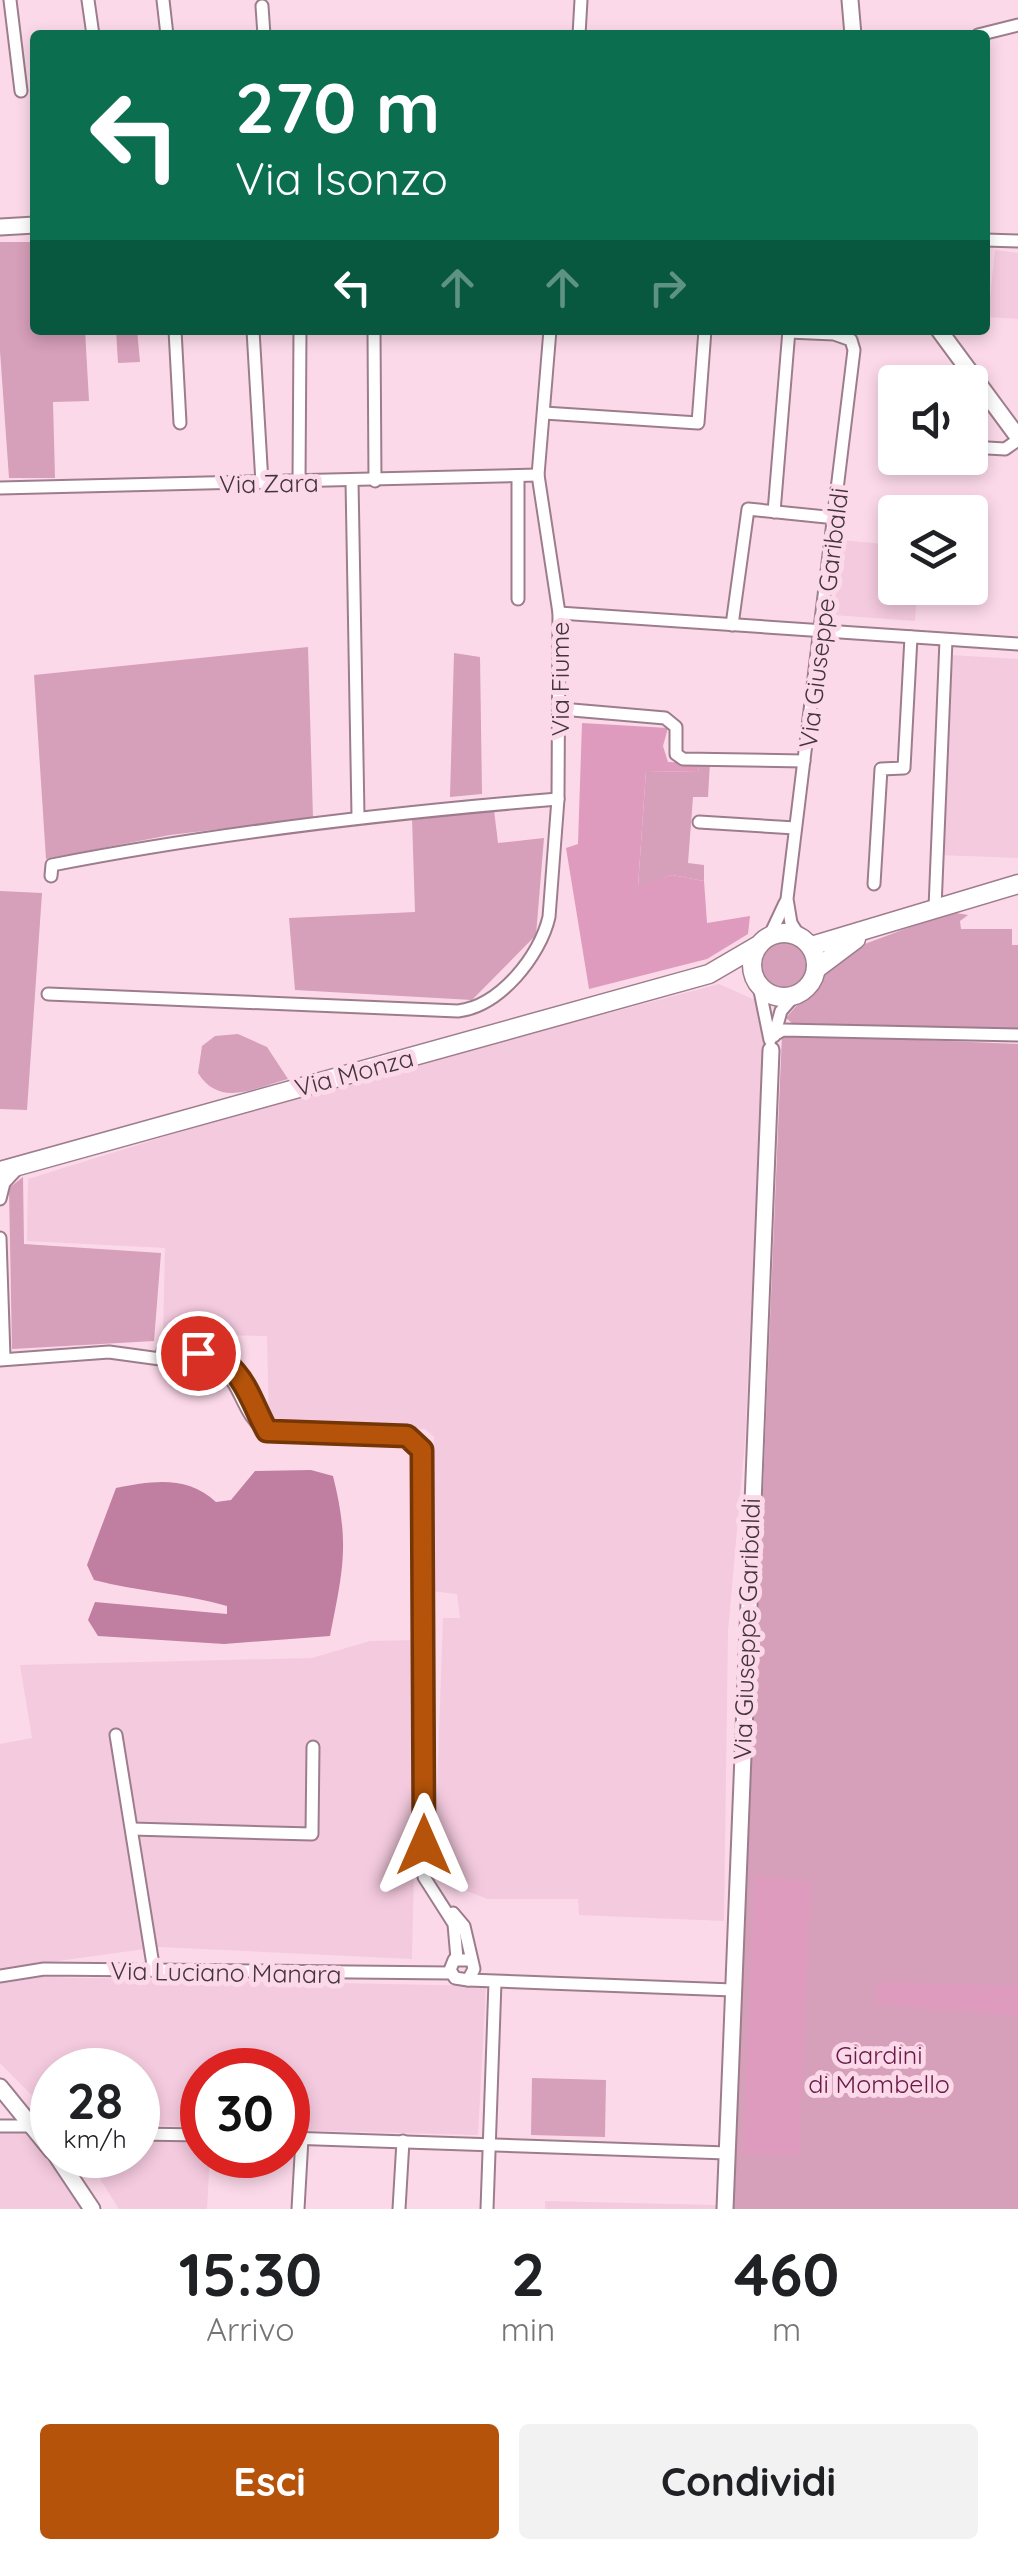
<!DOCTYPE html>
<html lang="it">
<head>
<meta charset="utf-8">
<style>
  :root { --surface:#fff; --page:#f2f2f2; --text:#202124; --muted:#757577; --accent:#b45309 }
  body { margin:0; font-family:Quicksand,sans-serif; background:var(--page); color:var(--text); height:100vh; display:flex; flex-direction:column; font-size:38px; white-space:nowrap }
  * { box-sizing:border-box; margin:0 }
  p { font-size:32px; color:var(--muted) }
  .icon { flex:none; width:55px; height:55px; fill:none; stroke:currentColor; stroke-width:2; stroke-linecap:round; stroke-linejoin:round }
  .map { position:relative; height:2209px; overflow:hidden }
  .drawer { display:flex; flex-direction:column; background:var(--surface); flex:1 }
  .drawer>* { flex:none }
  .banner { position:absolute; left:30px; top:30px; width:960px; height:305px; border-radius:10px; box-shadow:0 5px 15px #0003; background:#0b6e4f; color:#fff; overflow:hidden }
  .controls { position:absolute; left:878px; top:365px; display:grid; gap:20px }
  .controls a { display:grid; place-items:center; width:110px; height:110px; border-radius:10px; background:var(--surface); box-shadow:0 5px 15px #0003; font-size:50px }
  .speed { position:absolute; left:30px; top:2048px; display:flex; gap:20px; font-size:50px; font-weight:700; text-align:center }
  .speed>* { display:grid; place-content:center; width:130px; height:130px; border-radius:50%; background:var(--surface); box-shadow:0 5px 15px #0003; line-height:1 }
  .speed small { font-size:25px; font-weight:400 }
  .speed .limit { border:15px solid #d22; background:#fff; color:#111 }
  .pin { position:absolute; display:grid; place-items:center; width:85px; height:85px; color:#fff; margin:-42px; border:5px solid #fff; border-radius:50%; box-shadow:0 2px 10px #0007 }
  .me { position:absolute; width:110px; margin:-55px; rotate:0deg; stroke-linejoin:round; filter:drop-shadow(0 0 8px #0008) }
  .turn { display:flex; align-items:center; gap:35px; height:210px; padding:0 40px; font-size:45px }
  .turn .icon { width:130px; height:130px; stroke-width:2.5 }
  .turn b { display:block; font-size:70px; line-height:85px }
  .lanes { display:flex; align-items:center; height:95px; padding:0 40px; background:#0003; justify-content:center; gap:50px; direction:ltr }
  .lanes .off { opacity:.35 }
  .eta { display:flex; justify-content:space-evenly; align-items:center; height:170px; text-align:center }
  .eta b { font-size:60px; font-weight:700; line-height:70px }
  .action { display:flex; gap:20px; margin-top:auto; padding:20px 40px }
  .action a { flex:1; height:115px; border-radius:10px; background:var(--accent); color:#fff; font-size:40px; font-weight:700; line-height:115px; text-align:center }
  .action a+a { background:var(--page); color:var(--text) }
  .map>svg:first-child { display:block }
</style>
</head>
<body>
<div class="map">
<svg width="1018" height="2209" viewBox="0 0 1018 2209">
  <rect width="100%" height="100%" fill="#fcd9e9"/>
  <!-- built -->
  <g fill="#f4cade">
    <polygon points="995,250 1018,253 1018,319 988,317"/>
    <polygon points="840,540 895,545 895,588 917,588 915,621 834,615"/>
    <polygon points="950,655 1018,659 1018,858 939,855"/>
    <polygon points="719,984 755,1000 764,1024 745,1441 728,1631 724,1921 579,1915 578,1899 488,1899 434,1879 443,1618 460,1618 457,1594 432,1591 434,1437 425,1429 269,1425 267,1336 163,1334 165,1248 27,1241 28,1179 292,1097"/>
    <polygon points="419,1640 412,1959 159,1947 0,1969 0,1744 32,1738 20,1665 312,1658 370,1641"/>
    <polygon points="41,1977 486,1986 478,2135 288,2130 288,2070 202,2070 202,2128 138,2124 138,2070 52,2070 52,2116 0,2063 0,1984"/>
    <polygon points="0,2130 31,2133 81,2209 0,2209"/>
    <polygon points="138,2140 202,2143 202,2155 210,2155 207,2209 119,2209 85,2155 138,2155"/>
    <polygon points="545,2201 716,2205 716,2209 545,2209"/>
  </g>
  <!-- green -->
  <g fill="#d69fba">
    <polygon points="0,242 35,242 35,330 85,330 89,401 53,402 55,478 9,478 0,351"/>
    <polygon points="116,330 137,330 140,362 118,363"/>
    <polygon points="308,647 313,818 170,835 46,859 34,675"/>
    <polygon points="454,653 480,657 482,794 450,797"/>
    <polygon points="710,762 708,797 693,797 688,863 704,865 704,881 672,875 638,887 646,771 698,772 700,763"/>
    <polygon points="494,810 498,843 544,838 536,935 472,1000 295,990 289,918 415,912 412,818"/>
    <polygon points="0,891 42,893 27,1110 0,1109"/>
    <polygon points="950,912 968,915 960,921 961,929 1012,929 1012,945 1018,945 1018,1030 792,1023 786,1018 832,964 854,948"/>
    <circle cx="782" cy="965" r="24"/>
    <path d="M238 1034 267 1047 288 1079C254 1088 220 1108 198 1073L202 1046 215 1036Z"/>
    <polygon points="782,1034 1018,1044 1018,2209 733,2209"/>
    <polygon points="23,1177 24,1244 161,1253 154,1341 12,1349 9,1188"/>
    <polygon points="532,2078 606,2080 605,2137 531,2135"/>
  </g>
  <!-- forest -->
  <g fill="#df9bbd">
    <polygon points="582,723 668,728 663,746 668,762 700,763 698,772 646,771 638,886 672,875 704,881 707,923 750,916 748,934 707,959 589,989 566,848 578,844"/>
    <polygon points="755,1876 811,1882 799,2156 743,2154"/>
    <polygon points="877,1982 1018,1986 1018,2016 875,2004"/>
  </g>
  <!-- water -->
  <path fill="#c07fa0" d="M311 1470 333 1476C350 1544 343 1570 330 1636L224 1644 98 1636 88 1620 95 1602 227 1614V1606C184 1593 138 1592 94 1580L87 1565 116 1488C152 1481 187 1475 216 1502L231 1500 255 1471Z"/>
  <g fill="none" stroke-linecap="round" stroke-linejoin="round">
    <!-- street casing -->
    <g stroke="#9d7d8c" stroke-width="15">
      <g id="street">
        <polyline points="10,0 21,91"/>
        <polyline points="88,0 93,35"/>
        <polyline points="163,0 167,35"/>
        <polyline points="262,6 264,35"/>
        <polyline points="579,35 581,0"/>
        <polyline points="978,35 1018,25"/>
        <polyline points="985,240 1018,241"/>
        <polyline points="175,330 180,423"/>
        <polyline points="253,330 262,483"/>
        <polyline points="374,330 375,481"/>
        <polyline points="789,332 834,334 851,340 854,350 787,899 791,923 799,936"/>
        <polyline points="544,413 698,423 705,330"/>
        <polyline points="970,447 1005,449 1018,440"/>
        <polyline points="518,476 518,599"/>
        <polyline points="352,481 358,815"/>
        <polyline points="299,482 300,330"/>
        <polyline points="0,488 538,475"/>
        <polyline points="774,512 789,330"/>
        <polyline points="559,613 1018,644"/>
        <polyline points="732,625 748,509 836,518"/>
        <polyline points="561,709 665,718 676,727 676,754 683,759 804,761"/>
        <polyline points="699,822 795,828"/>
        <path d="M51 876 52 865C220 832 387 813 558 799"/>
        <polyline points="874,884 881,769 904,768 911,637"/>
        <polyline points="935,908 946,640"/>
        <polyline points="770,935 785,903"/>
        <polyline points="759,986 770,1040"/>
        <path d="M48 994 458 1011C500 1006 540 956 549 917L558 799 559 613 538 475 550 330"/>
        <polyline points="774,1035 783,1030 1018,1035"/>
        <polyline points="774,1036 781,1011 795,995"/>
        <polyline points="0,1199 4,1183 17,1169"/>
        <polyline points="0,1238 4,1357"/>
        <polyline points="163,1351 204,1354 230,1363 260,1418"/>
        <path d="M0 1360 109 1352 219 1367C242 1382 242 1417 267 1431L407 1436 419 1444 427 1639 424 1877 454 1924 457 1959"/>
        <polyline points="116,1735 154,1971"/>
        <polyline points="132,1829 312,1834 313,1747"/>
        <polyline points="453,1913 464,1926 474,1969 468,1980 455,1978 450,1970 454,1960 470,1960"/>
        <polyline points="0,1976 44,1969 451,1973"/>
        <polyline points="468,1980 733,1990"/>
        <polyline points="0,2126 33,2126"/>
        <polyline points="138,2134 202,2135"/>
        <polyline points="288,2138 727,2153"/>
        <polyline points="298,2209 302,2138"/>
        <polyline points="399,2209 403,2141"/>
        <polyline points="487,2209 495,1982"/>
      </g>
    </g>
    <!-- secondary casing -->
    <g stroke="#9d7d8c" stroke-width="19">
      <g id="secondary">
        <polyline points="850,0 853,35"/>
        <polyline points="0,227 35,225"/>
        <polyline points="939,330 1018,437"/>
        <polyline points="0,2087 52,2151"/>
        <polyline points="56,2155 92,2209"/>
        <polyline points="725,2209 771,1050"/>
      </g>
    </g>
    <!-- primary casing -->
    <g stroke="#9d7d8c" stroke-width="21">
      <g id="primary">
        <circle cx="784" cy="965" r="32"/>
        <polyline points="811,946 1018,884"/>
        <polyline points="816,969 856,939"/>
        <polyline points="0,1171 709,974 757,946"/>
      </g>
    </g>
    <!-- street -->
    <use href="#street" stroke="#fff" stroke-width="11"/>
    <!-- secondary -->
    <use href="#secondary" stroke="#fff" stroke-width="15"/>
    <!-- primary -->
    <use href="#primary" stroke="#fff" stroke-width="18"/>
  </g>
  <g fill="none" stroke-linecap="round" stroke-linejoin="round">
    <!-- route casing -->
    <g stroke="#753606" stroke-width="25">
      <path id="route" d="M198 1353C242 1359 248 1396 267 1431L407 1436 422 1450 424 1845"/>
    </g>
    <!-- route -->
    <use href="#route" stroke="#b45309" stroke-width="18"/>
  </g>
  <g text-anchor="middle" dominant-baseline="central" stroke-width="10" stroke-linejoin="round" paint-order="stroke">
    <!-- street labels -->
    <g font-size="25" fill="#43353c" stroke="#fcd9e9">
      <text transform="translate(269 483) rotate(-1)">Via Zara</text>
      <text transform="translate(823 618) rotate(-83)">Via Giuseppe Garibaldi</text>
      <text transform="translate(559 679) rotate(-90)">Via Fiume</text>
      <text transform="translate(354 1072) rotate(-15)">Via Monza</text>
      <text transform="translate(746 1629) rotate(-88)">Via Giuseppe Garibaldi</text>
      <text transform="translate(226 1972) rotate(1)">Via Luciano Manara</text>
    </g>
    <!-- park labels -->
    <g font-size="25" fill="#681a49" stroke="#fcd9e9">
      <text x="879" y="2054">Giardini<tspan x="879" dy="29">di Mombello</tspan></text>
    </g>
  </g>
</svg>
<div class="controls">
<a><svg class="icon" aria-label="sound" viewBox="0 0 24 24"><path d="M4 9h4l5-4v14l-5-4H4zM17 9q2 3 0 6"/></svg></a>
<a><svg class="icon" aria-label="layers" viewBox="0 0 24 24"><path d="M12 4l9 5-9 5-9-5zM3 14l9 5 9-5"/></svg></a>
</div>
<div class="speed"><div>28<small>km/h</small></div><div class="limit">30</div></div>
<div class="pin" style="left:198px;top:1353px;background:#d93025"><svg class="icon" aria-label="arrive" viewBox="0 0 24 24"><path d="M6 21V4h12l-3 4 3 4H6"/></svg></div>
<svg class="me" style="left:424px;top:1845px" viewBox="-20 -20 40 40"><path d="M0-17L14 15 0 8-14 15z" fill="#b45309" stroke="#fff" stroke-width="4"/></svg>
<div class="banner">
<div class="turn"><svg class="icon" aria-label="left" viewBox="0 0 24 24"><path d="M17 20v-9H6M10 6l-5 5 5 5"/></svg><div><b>270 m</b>Via Isonzo</div></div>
<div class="lanes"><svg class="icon" aria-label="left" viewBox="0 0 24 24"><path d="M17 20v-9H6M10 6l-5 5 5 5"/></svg><svg class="icon off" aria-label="ahead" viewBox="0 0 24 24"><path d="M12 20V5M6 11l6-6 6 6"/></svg><svg class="icon off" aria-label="ahead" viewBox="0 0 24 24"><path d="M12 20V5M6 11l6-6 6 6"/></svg><svg class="icon off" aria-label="right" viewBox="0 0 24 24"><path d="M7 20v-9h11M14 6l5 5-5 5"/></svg></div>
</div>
</div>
<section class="drawer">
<div class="eta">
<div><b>15:30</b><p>Arrivo</p></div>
<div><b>2</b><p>min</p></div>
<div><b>460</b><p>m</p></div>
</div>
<div class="action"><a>Esci</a><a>Condividi</a></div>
</section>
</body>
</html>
